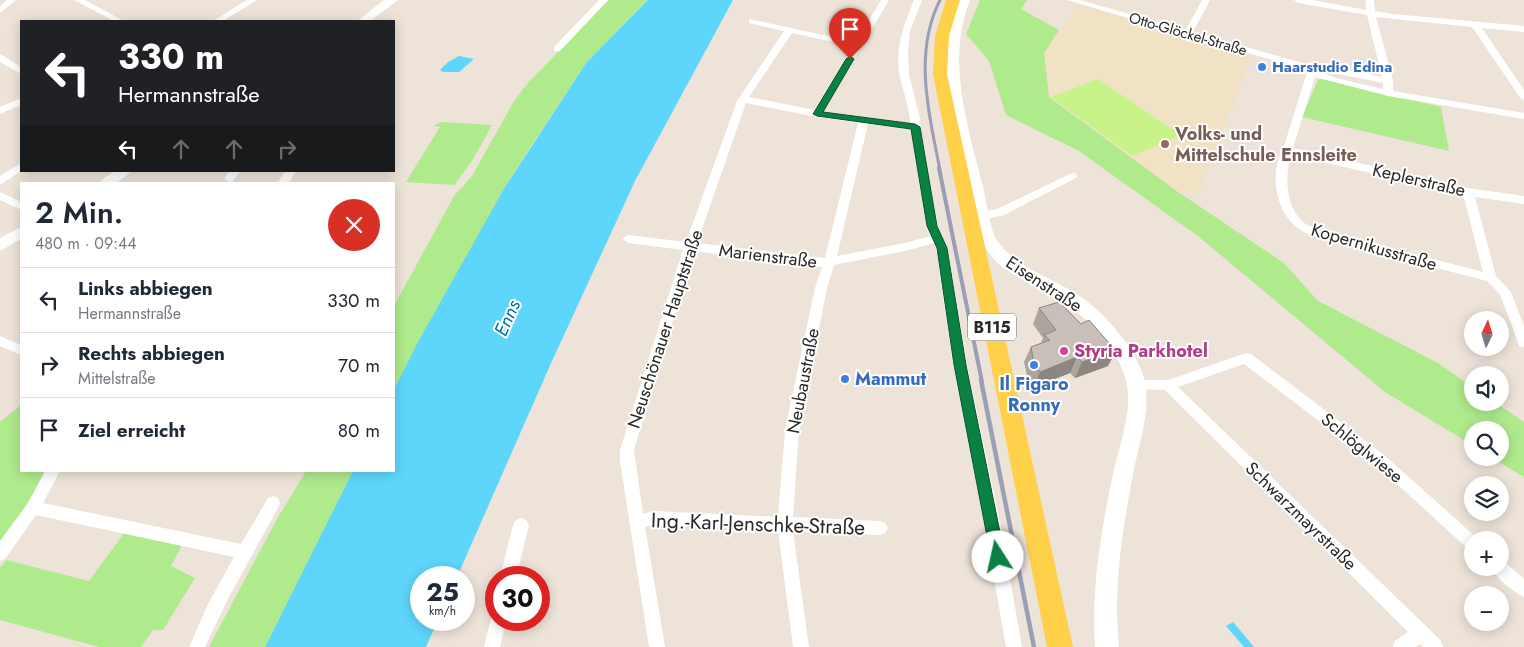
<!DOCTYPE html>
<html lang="de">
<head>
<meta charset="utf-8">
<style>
  :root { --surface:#fff; --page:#f2f2f3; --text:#1f2937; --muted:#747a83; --line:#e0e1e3 }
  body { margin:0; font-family:Jost,sans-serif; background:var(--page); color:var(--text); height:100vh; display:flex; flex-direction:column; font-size:19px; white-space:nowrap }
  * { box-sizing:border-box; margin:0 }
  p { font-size:16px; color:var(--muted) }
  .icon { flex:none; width:28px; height:28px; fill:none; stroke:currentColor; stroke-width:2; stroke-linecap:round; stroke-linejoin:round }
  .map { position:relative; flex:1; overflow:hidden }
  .drawer { position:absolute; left:20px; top:182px; width:375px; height:290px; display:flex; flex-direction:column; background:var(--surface); border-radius:0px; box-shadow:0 2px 12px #0003 }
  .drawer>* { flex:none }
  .banner { position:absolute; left:20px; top:20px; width:375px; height:152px; border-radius:0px; box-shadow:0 2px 12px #0003; background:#202124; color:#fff; overflow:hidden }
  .needle { width:32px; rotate:4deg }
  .controls { position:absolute; left:1464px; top:311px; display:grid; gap:10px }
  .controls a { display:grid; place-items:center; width:45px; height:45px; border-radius:50%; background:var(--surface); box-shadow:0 2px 12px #0003; font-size:25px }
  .speed { position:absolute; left:410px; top:566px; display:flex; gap:10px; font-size:25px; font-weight:700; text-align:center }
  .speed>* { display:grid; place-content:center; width:65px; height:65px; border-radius:50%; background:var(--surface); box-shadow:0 2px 12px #0003; line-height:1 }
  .speed small { font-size:12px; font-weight:400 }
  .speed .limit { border:8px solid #d22; background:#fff; color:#111 }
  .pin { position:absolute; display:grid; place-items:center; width:42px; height:42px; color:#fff; margin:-51px -21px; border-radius:50% 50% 50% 0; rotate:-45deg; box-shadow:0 0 5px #0007 }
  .pin .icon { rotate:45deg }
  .me { position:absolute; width:55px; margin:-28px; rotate:350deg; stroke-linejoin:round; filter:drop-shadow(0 0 4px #0008) }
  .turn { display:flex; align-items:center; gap:18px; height:105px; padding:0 15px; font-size:22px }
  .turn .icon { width:65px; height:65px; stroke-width:2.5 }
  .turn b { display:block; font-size:35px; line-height:42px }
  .lanes { display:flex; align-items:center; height:48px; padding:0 15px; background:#0003; justify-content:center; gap:25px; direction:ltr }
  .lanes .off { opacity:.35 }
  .round { display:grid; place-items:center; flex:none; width:52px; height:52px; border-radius:26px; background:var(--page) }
  .summary { display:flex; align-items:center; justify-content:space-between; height:85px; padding:0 15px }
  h1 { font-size:30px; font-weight:600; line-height:38px }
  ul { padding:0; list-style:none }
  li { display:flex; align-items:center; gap:15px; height:65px; padding:0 15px; border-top:1px solid var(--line) }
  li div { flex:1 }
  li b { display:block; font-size:19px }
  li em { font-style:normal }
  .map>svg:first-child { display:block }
</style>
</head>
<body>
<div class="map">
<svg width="1524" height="647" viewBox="0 0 1524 647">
  <rect width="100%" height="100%" fill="#ede3d8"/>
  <!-- education -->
  <polygon fill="#f1e1c5" points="1079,5 1248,55 1246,60 1250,62 1198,193 1177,192 1050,97 1044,53"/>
  <!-- green -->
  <g fill="#afea8d">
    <polygon points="609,0 648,0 586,63 529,149 505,187 394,394 394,306 454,196 472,176 514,101 527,84"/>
    <polygon points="980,0 1027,0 1021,9 1059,30 1044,53 1049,97 1178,192 1284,263 1318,301 1438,363 1472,387 1472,402 1496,403 1524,422 1524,477 1492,458 1500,458 1500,430 1472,430 1472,445 1385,392 1198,236 1079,151 1006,115 989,61 966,34"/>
    <polygon points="1321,79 1441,107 1449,151 1302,117 1318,80"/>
    <polygon points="441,122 492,125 472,161 454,185 406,182 440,127 433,126"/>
    <polygon points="21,405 21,471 45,471 34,494 0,544 0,422"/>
    <polygon points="306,471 354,471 265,647 209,647 277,519"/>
    <polygon points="125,532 178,542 181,547 171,566 195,578 163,630 153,630 141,647 99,647 0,620 0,568 6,560 89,581"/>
  </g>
  <!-- pitch -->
  <polygon fill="#c8f388" points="1098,79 1181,135 1132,156 1051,97"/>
  <!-- water -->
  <g fill="#5ed6fc">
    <polygon points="648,0 733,0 635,181 552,361 457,577 421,578 421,620 438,620 426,647 265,647 353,471 394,471 394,390 418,342 505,187 586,63"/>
    <polygon points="459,56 474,59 459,72 443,72 440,70 448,62"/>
    <polygon points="1233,622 1254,647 1244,647 1226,626"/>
  </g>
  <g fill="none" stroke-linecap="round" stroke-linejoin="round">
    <!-- street -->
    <g fill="#fff" fill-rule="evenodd">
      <polygon points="7,0 16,0 0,13 0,6"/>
      <polygon points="74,0 85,0 124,21 114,21"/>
      <polygon points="247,0 257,0 223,21 213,21"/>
      <polygon points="599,0 608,0 560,51 554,51 554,47"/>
      <path d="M881 0H889L823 112 910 123C910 108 903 92 900 77 894 49 904 25 914 0H922L910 31 908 51 909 75 920 118 921 138 938 226 948 249 967 365 1001 527 1022 647H1006L985 527 953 365 936 249 934 243 905 251 834 265 827 288 799 430 793 517 880 521 885 523 888 528 885 533 880 535 793 531 809 647H793L778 530 653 525 645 527 665 647H649L620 461V450L683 250 628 243 622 239 628 235 686 242 737 101 784 31 749 23V19L856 42ZM792 33 853 46 814 110 749 97ZM746 103 817 117 858 123 825 258 697 243ZM868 124 911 129 926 226 930 236 905 243 837 256ZM694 251 822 267 815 288 785 430 778 517 653 511 643 514 634 450Z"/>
      <path d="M1067 0H1080L1186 30 1202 0H1210L1193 32 1306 64 1310 62 1382 77 1367 15 1298 3 1294 0H1312L1366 10V0H1374L1375 11 1393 14 1524 26V32L1482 28 1524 90V100L1521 99 1472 27 1376 17 1393 81V91L1524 113V119L1388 96 1315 77 1293 148 1468 188 1524 196V204L1475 197 1496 276 1511 292 1524 326V347L1519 346 1518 342 1500 294 1487 281 1310 235C1285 226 1273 196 1276 171 1277 161 1282 151 1285 143 1292 119 1300 96 1307 72L1303 69ZM1314 69 1383 83V89L1336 78ZM1291 155 1463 194 1483 272 1327 231C1318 229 1308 227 1302 221 1285 206 1285 174 1291 155Z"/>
      <polygon points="0,54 21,67 21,74 0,62"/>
      <polygon points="21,98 21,105 0,114 0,107"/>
      <polygon points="21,163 21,171 0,185 0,176"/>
      <polygon points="229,171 240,171 233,181 229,182 224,179"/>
      <polygon points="285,171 296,171 288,184 277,184"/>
      <polygon points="1072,173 1076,174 1077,176 1076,178 1004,215 982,220 976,216 978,213 997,209"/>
      <polygon points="0,192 21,202 21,210 0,200"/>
      <polygon points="0,336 21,345 21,355 0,346"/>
      <polygon points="1246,353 1251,354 1384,455 1477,538 1478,540 1472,540 1472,550 1467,548 1374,463 1244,364 1178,387 1427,627 1441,641 1443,647 1423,647 1420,644 1415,647 1393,647 1395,641 1408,632 1165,390 1132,389 1130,385 1132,381 1137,380 1168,380"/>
      <polygon points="45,471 60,471 43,503 241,544 268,498 273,496 278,498 280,503 278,508 229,597 205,647 189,647 208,604 234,557 36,515 5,559 0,561 0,541 28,503"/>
      <polygon points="521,518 526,520 529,525 516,578 500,578 513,525 516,520"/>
      <path d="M1500 561 1506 563 1524 579V597C1513 592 1496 578 1492 568H1500Z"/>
      <polygon points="496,613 496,620 506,620 500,647 484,647 492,614"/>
    </g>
    <!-- secondary -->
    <g fill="#fff" fill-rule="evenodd">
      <polygon points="384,0 398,0 370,21 357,21"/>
      <path d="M958 0H970C946 61 967 123 982 183 987 202 988 221 996 239 1014 265 1043 275 1070 290 1088 300 1104 315 1118 332 1130 347 1144 368 1146 389 1149 417 1138 447 1133 474 1122 532 1113 588 1119 647H1095C1091 588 1101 532 1113 474 1119 446 1132 414 1127 385 1123 360 1104 338 1087 321 1063 297 1029 287 1001 266 973 241 976 218 967 184 953 123 933 61 958 0Z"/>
      <polygon points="114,171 132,171 115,184 96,184"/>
      <polygon points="21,227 21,239 0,251 0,238"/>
    </g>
    <!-- primary -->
    <polygon fill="#ffd04a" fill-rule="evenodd" points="946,0 960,0 949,36 947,74 1073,647 1047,647 933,74 935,36"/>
    <!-- rail-far2 -->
    <path stroke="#9a9fb5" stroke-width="3" d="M940 170C929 114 913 53 940 0"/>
    <!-- rail-far1 -->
    <polyline stroke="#9a9fb5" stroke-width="4" points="939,168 982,382"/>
    <!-- rail -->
    <polyline stroke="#9a9fb5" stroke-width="4.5" points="981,380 1034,647"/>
  </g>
  <!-- wall -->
  <polygon fill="#aca59e" points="1039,308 1108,366 1075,378 1070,373 1034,387 1028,380 1024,362 1031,347 1041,343 1043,338 1033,324"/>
  <!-- shaded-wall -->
  <g fill="#8c8681">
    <polygon points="1116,351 1108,366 1075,378 1082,362"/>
    <polygon points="1077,357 1070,373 1034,387 1040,372"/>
  </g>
  <!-- building -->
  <polygon fill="#c8c0b8" stroke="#8c8681" points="1059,302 1081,324 1089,320 1116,351 1082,362 1077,357 1040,372 1034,364 1031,347 1050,340 1044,335 1056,330 1039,308"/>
  <!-- route -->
  <polygon fill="#0b8043" stroke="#07532c" points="850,56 854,59 823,112 915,124 920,127 937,226 947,248 966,365 1005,557 1003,562 998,564 993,562 991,557 954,365 937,248 927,226 911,129 817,116 813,114 846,59"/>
  <!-- markers -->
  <g fill="#3f7fe0" stroke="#fff" stroke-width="2">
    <circle cx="1262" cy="67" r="5"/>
    <circle cx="1034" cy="365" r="5"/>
    <circle cx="845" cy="379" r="5"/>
  </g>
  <circle fill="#8d6e63" stroke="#fff" stroke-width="2" cx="1165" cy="144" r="5"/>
  <circle fill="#d1479c" stroke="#fff" stroke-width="2" cx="1064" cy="351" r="5"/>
  <g text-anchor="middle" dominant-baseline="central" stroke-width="4" stroke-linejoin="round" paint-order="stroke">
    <!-- far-street labels -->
    <g font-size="15" fill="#282828" stroke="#fff">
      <text transform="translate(1188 34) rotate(16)">Otto-Glöckel-Straße</text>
    </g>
    <!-- far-shop labels -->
    <g font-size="15" font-weight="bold" fill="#366cbe" stroke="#fff" text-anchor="start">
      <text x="1272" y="67">Haarstudio Edina</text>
    </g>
    <!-- shield labels -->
    <rect fill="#fff" stroke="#686868" stroke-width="1" x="968" y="313.5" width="48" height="27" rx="4"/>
    <g font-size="16" font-weight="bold" fill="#282828">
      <text x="992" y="327">B115</text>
    </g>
    <!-- education labels -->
    <g font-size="18" font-weight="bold" fill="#785e54" stroke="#fff" text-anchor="start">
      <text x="1175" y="134">Volks- und<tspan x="1175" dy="21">Mittelschule Ennsleite</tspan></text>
    </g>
    <!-- street labels -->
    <g font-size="18" fill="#282828" stroke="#fff">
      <text transform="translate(1419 180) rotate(13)">Keplerstraße</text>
      <text transform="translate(1374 247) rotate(16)">Kopernikusstraße</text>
      <text transform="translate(768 256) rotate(7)">Marienstraße</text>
      <text transform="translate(1044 284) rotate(33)">Eisenstraße</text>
      <text transform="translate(665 329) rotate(-72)">Neuschönauer Hauptstraße</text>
      <text transform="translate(803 381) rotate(-79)">Neubaustraße</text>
      <text transform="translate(1362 448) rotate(39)">Schlöglwiese</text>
      <text transform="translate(1301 516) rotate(44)">Schwarzmayrstraße</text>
    </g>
    <!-- hotel labels -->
    <g font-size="18" font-weight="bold" fill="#b23c85" stroke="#fff" text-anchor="start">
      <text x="1074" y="351">Styria Parkhotel</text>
    </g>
    <!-- shop labels -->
    <g font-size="18" font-weight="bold" fill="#366cbe" stroke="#fff" text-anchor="start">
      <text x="855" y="379">Mammut</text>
      <text x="1034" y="384" text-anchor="middle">Il Figaro<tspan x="1034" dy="21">Ronny</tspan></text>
    </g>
    <!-- water labels -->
    <g font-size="19" font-style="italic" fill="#0070a4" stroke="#fff">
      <text transform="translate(507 318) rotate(-66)">Enns</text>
    </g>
    <!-- near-street labels -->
    <g font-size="21" fill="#282828" stroke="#fff">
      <text transform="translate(758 524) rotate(2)">Ing.-Karl-Jenschke-Straße</text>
    </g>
  </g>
</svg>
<div class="controls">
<a><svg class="needle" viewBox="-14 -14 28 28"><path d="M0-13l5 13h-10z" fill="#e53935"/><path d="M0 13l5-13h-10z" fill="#747a83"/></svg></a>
<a><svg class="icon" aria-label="sound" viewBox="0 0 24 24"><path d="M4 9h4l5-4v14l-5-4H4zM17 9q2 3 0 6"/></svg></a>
<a><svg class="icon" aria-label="search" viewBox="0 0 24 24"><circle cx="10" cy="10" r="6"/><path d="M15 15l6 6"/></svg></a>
<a><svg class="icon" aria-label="layers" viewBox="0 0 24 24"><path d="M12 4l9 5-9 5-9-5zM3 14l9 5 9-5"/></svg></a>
<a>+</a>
<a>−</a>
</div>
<div class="speed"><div>25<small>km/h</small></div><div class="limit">30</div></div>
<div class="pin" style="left:850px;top:59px;background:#d93025"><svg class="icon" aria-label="arrive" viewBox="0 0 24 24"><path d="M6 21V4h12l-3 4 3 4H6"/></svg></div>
<svg class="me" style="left:998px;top:557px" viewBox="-20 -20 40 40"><circle r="19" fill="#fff"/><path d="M0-13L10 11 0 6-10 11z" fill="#0b8043"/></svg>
<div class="banner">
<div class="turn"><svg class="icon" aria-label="left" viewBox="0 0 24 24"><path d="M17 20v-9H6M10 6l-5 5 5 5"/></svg><div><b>330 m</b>Hermannstraße</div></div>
<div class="lanes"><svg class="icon" aria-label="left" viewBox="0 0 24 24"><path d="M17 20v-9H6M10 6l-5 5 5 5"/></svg><svg class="icon off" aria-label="ahead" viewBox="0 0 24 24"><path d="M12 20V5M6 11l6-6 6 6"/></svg><svg class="icon off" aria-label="ahead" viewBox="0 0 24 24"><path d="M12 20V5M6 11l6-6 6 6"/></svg><svg class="icon off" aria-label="right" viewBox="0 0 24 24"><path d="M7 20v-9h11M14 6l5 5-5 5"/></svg></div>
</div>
<section class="drawer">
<div class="summary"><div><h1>2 Min.</h1><p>480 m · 09:44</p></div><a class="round" style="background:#d93025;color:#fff"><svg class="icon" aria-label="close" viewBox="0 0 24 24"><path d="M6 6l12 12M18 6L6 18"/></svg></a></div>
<ul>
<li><svg class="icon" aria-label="left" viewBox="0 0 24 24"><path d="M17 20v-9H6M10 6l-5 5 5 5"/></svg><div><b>Links abbiegen</b><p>Hermannstraße</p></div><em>330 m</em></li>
<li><svg class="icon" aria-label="right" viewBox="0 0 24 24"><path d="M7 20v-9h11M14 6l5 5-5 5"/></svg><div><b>Rechts abbiegen</b><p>Mittelstraße</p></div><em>70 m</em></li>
<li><svg class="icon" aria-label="arrive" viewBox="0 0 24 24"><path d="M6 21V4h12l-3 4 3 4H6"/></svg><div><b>Ziel erreicht</b></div><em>80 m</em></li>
</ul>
</section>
</div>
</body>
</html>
